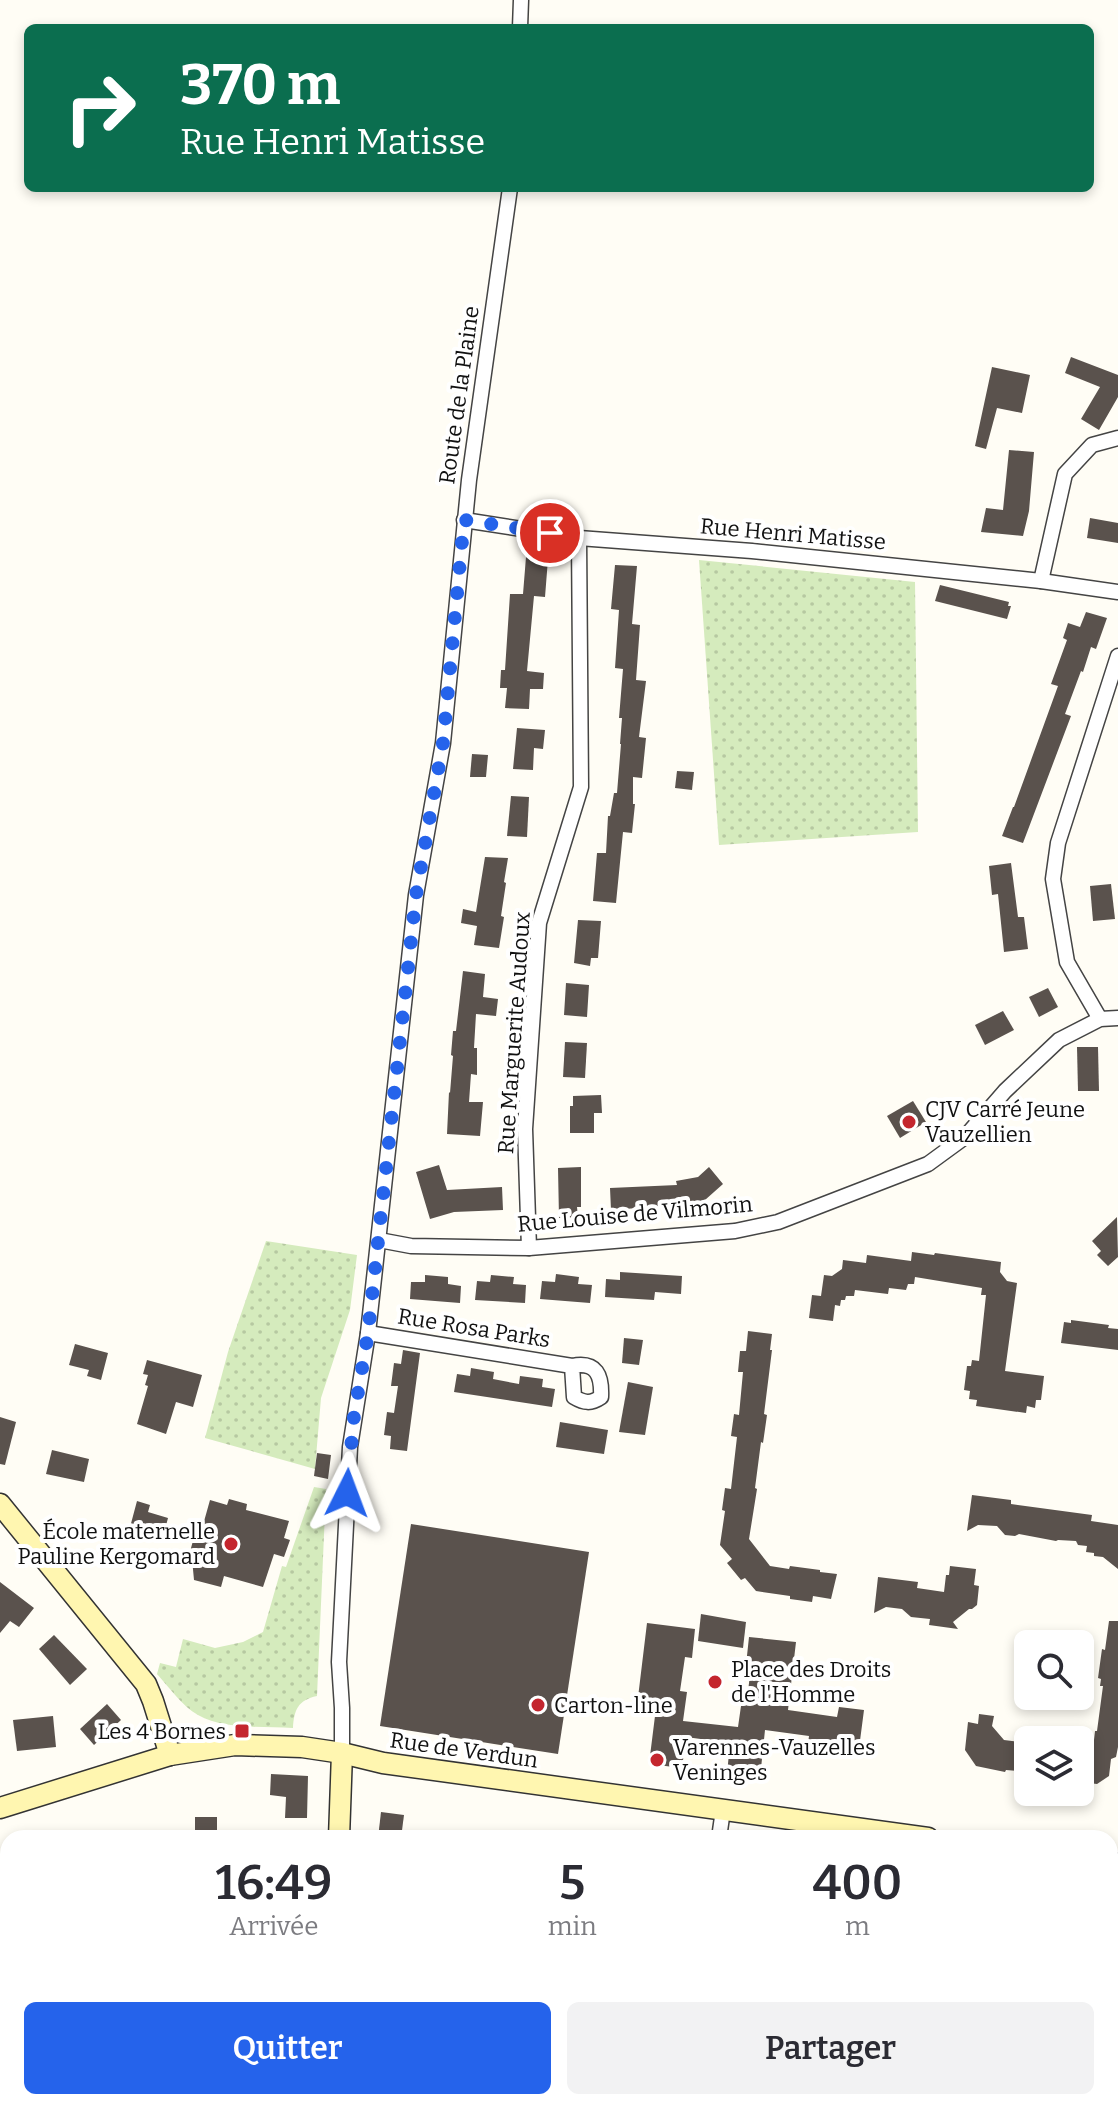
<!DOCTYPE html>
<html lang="fr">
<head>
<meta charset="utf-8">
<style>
  :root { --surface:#fff; --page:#f2f2f3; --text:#2b2b33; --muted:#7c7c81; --accent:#2563eb }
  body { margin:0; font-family:Bitter,serif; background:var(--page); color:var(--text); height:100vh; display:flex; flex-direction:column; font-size:30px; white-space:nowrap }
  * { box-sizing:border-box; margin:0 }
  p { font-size:26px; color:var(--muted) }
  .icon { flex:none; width:44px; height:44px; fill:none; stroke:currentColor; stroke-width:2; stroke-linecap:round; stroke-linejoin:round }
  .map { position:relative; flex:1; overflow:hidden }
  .sheet { position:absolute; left:0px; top:1830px; width:1118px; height:280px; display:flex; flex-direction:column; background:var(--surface); border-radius:24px 24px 0 0; box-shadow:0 4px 12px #0003 }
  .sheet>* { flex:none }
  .banner { position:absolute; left:24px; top:24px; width:1070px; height:168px; border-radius:12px; box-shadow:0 4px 12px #0003; background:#0b6e4f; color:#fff; overflow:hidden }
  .fabs { position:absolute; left:1014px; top:1630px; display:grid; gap:16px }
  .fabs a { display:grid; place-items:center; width:80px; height:80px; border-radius:12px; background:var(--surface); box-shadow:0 4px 12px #0003; font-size:40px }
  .pin { position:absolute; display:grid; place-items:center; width:68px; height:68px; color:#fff; margin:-34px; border:4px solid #fff; border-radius:50%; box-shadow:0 2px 8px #0007 }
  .me { position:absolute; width:88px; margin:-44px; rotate:3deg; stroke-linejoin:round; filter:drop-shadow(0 0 6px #0008) }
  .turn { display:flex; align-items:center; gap:28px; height:168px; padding:0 24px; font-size:36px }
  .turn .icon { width:104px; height:104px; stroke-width:2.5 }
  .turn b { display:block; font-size:56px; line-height:68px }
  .eta { display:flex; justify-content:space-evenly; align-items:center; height:136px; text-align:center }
  .eta b { font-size:48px; font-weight:600; line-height:56px }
  .action { display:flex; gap:16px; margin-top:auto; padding:16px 24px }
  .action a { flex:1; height:92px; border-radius:12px; background:var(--accent); color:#fff; font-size:32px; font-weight:600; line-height:92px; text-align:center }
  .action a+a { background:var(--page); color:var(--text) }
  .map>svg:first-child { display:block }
</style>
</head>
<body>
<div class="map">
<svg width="1118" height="2110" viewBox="0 0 1118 2110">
  <defs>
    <pattern id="grass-dots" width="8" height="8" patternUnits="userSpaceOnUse" patternTransform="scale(2)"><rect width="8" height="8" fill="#d5ebbd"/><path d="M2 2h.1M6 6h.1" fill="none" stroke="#b6c8a1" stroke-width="1.8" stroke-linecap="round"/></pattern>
  </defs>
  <rect width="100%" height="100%" fill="#fffdf5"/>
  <!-- grass -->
  <g fill="url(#grass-dots)">
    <polygon points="699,560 915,582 918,832 719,845"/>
    <polygon points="266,1241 357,1255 350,1310 321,1398 315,1469 205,1438 228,1352"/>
    <path d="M314 1487 326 1489 317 1696C298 1700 294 1710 293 1728 263 1726 225 1730 198 1715 182 1706 169 1687 157 1674L160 1663 176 1667 183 1639 215 1648 243 1642 263 1632 282 1566 286 1567Z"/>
    <polygon points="808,2102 914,2102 912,2110 807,2110"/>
  </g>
  <!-- building -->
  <g fill="#5a524d">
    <polygon points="1071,357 1118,375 1118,397 1099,430 1081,419 1100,387 1065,373"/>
    <polygon points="992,367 1030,375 1022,413 997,408 986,449 975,446"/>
    <polygon points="1009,450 1034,452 1029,511 1023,536 981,532 986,508 1003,510"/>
    <polygon points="1090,518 1118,523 1118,543 1087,538"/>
    <polygon points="526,557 548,559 545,597 534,596 527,671 544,673 543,689 530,689 529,709 505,708 507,688 500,688 501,670 505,670 510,594 523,594"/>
    <polygon points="615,565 637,566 632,624 640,625 636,680 646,681 639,737 646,738 642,778 633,777 633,804 635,804 632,833 623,832 616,903 593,901 597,853 606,853 608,816 610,816 614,793 617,793 621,744 620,744 622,718 619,718 623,669 615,668 619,610 611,609"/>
    <polygon points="940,585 1009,602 1008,606 1011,606 1007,619 935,601"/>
    <polygon points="1086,612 1107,618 1096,649 1091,647 1083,672 1081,671 1065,714 1071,716 1023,843 1002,836 1013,807 1014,807 1058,686 1051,684 1067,640 1063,638 1068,623 1080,627"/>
    <polygon points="517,728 545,730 543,749 534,748 533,770 513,769"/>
    <polygon points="472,754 488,755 486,777 470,777"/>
    <polygon points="677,771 694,772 692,790 675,788"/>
    <polygon points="511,796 529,797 527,837 507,836"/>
    <polygon points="485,857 508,858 504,882 506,883 501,916 504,917 499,948 474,945 477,926 461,923 463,909 476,912"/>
    <polygon points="1011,863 1018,917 1024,917 1028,949 1004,952 998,894 992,895 989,866"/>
    <polygon points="1111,884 1115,919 1093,921 1090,886"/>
    <polygon points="578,920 601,921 598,958 591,958 590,966 574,963"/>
    <polygon points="463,971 485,974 483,997 498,999 496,1016 476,1014 474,1048 477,1048 477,1075 471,1074 469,1102 483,1102 480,1136 447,1134 449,1092 450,1093 453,1056 451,1055 453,1031 456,1031"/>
    <polygon points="566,983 589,985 587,1017 564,1015"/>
    <polygon points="1048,988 1058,1007 1039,1017 1029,997"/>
    <polygon points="1003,1011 1014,1030 985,1045 975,1025"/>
    <polygon points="565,1042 587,1043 585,1078 563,1077"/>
    <polygon points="1077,1047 1098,1047 1099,1091 1078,1091"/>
    <polygon points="601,1095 602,1113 594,1113 594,1133 570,1133 570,1106 573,1106 573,1096"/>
    <polygon points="913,1101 926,1122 900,1138 887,1116"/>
    <polygon points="439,1165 447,1190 502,1187 503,1210 454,1212 430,1219 416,1172"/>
    <polygon points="581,1167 581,1207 577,1207 578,1217 559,1218 558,1168"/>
    <polygon points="709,1167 723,1184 705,1200 678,1205 611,1210 610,1188 677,1185 676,1181 698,1177"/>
    <polygon points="1117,1217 1118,1257 1108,1266 1097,1255 1101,1251 1092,1241"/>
    <polygon points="912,1252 934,1255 935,1253 1001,1262 1000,1272 1007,1281 1017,1283 1005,1371 1044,1376 1041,1400 1036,1400 1035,1408 1027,1406 1026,1413 976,1406 977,1400 969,1399 970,1391 964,1390 967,1366 971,1366 972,1360 979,1361 986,1295 981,1295 982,1288 915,1277 914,1284 908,1284 906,1290 889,1288 888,1294 855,1290 854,1296 846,1296 845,1300 841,1300 840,1306 835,1305 833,1321 809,1318 812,1295 821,1296 824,1275 832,1276 842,1269 843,1260 866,1263 867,1255 911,1261"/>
    <polygon points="620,1272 682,1276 681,1294 655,1292 654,1300 605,1297 606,1279 620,1280"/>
    <polygon points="556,1274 579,1277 578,1284 592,1285 590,1303 540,1299 542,1281 555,1282"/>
    <polygon points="425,1275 448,1277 448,1284 461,1286 460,1303 410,1299 411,1282 425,1282"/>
    <polygon points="491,1275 514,1277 513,1284 526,1285 525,1303 475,1300 477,1281 490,1282"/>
    <polygon points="1071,1320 1109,1325 1108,1328 1118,1329 1118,1350 1061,1343 1064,1322 1071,1323"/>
    <polygon points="748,1331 772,1334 770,1350 772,1350 764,1414 767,1415 763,1443 761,1442 755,1488 757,1489 749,1539 770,1566 789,1569 790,1566 820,1570 820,1572 837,1574 831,1599 813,1596 812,1602 790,1599 790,1596 756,1591 745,1578 741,1580 727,1563 732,1559 720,1545 725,1511 722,1510 725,1488 731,1489 737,1437 731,1436 734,1414 739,1415 743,1372 738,1372 740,1351 746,1351"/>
    <polygon points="624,1338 643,1340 639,1365 622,1363"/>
    <polygon points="75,1344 108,1353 101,1380 87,1376 89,1370 69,1365"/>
    <polygon points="403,1350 420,1353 407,1451 390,1449 391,1436 384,1435 387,1412 394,1413 398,1386 391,1386 394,1363 401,1364"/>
    <polygon points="147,1360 202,1375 193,1407 176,1402 166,1434 137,1424 148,1386 145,1385 148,1375 143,1374"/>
    <polygon points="471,1368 494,1372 493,1379 519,1384 520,1376 543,1379 542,1387 555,1389 552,1407 454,1392 457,1374 470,1376"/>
    <polygon points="628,1382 653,1387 645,1435 619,1432"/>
    <polygon points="0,1417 16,1422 5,1465 0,1464"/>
    <polygon points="560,1422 608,1430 604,1454 556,1447"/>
    <polygon points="52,1450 89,1459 84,1482 46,1474"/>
    <polygon points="317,1453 331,1455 328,1479 314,1476"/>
    <polygon points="972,1495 1011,1500 1011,1504 1092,1515 1091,1521 1118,1525 1118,1569 1103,1557 1094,1556 1094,1553 1086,1552 1087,1546 1078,1545 1076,1541 1058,1540 1056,1541 1019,1534 1015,1536 1005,1535 997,1526 978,1525 967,1531"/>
    <polygon points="229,1499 247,1504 246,1510 289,1521 284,1538 290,1540 284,1557 274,1554 263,1587 224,1576 221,1587 194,1580 191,1548 198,1523 203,1525 210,1500 227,1505"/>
    <polygon points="137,1501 150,1505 148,1512 168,1518 162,1541 129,1531"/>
    <polygon points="411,1524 589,1552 558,1754 380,1726"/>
    <polygon points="950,1566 976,1569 974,1585 979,1586 977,1605 972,1609 969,1609 953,1622 958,1629 929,1625 930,1619 911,1617 902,1609 886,1607 874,1613 878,1577 918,1582 917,1588 944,1592 946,1575 949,1575"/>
    <polygon points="0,1582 34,1608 19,1627 10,1621 0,1633"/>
    <polygon points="701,1614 746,1622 743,1648 698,1641"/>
    <polygon points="1109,1621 1118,1621 1118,1747 1116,1757 1111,1759 1109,1776 1097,1784 1080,1782 1080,1751 1094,1740 1095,1731 1097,1731 1103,1686 1100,1686 1101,1679 1098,1678 1102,1649 1105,1650"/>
    <polygon points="647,1623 695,1629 692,1658 685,1657 680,1691 687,1692 683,1721 738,1727 742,1699 747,1700 751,1666 746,1665 749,1637 796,1642 788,1710 837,1717 839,1707 864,1710 858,1756 829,1752 830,1747 808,1744 809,1736 765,1730 760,1778 727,1774 730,1743 686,1737 682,1768 649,1764 655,1716 636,1714"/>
    <polygon points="54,1635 87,1669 70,1685 39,1649"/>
    <polygon points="107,1704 121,1720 94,1745 80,1729"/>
    <polygon points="979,1714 994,1716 992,1726 1004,1740 1028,1743 1028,1772 1006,1770 1005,1772 976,1766 965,1750 968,1722 978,1724"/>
    <polygon points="53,1716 56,1747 17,1751 13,1720"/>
    <polygon points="271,1774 308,1776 307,1818 285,1818 286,1797 270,1795"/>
    <polygon points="381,1812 404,1815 401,1838 378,1838"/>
    <rect x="195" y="1817" width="22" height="21"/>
  </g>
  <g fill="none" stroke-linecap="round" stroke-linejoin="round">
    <!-- street casing -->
    <g stroke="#444" stroke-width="17">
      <g id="street">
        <polyline points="520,28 521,0"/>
        <polyline points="464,520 579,538 752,551 1041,581 1118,592"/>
        <polyline points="1041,581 1065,474 1092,445 1118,438"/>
        <polyline points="1100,1019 1067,962 1053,879 1058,843 1118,656"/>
        <polyline points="379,1240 411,1246 529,1248 735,1231 778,1222 928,1164 965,1137 1005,1091 1059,1040 1100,1019 1118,1018"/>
        <polyline points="529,1248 525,1129 539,923 581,787 579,538"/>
        <path d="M368 1333 572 1366C597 1361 602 1376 601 1397 591 1404 584 1403 574 1397L572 1366"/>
        <polyline points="342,1753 342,1708 339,1662 350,1447 368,1333 416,895 443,743 469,480 510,188"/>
        <polyline points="719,1838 723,1810"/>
        <polyline points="1110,1982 1118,1987"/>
        <polyline points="438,2102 451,2110"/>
        <polyline points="685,2102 686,2110"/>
      </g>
    </g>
    <!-- secondary casing -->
    <g stroke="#333" stroke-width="23">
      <g id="secondary">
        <polyline points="0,1504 146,1684 153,1701 170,1755"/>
        <polyline points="0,1808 170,1755 235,1745 302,1747 342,1753 383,1763 928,1838"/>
        <polyline points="339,1838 342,1753"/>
        <polyline points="1110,1863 1118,1864"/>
        <polyline points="1110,1913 1118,1891"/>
        <polyline points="331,2102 331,2110"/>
        <polyline points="1040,2110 1043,2102"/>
      </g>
    </g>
    <!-- street -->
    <use href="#street" stroke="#fff" stroke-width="14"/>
    <!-- secondary -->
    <use href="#secondary" stroke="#fff6b0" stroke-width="20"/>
  </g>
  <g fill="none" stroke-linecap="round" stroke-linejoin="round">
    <!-- route -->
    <polyline stroke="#2563eb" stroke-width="14" stroke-dasharray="0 25.2" points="347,1493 354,1416 368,1333 416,895 443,743 464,520 550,533"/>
  </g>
  <!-- markers -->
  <g fill="#c4262e" stroke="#fff" stroke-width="3">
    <circle cx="909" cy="1122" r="8"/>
    <circle cx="231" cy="1544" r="8"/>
    <circle cx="715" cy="1682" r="8"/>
    <circle cx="538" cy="1705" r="8"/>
    <rect x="234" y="1723" width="16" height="16" rx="4"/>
    <circle cx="657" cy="1760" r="8"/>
  </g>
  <g text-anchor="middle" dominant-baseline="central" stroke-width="8" stroke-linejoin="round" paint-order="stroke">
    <!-- street labels -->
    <g font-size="22" fill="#111" stroke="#fff">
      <text transform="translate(459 395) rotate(-82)">Route de la Plaine</text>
      <text transform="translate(793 534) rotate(5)">Rue Henri Matisse</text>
      <text transform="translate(514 1033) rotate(-86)">Rue Marguerite Audoux</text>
      <text transform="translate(635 1214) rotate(-5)">Rue Louise de Vilmorin</text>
      <text transform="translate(474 1328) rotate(9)">Rue Rosa Parks</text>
      <text transform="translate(464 1750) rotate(8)">Rue de Verdun</text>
    </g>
    <!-- poi labels -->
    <g font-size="22" fill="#111" stroke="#fff" text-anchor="start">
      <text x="925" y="1109">CJV Carré Jeune<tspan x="925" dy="25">Vauzellien</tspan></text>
      <text x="215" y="1531" text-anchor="end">École maternelle<tspan x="215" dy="25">Pauline Kergomard</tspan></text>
      <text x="731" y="1669">Place des Droits<tspan x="731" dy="25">de l'Homme</tspan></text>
      <text x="554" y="1705">Carton-line</text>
      <text x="226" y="1731" text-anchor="end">Les 4 Bornes</text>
      <text x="673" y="1747">Varennes-Vauzelles<tspan x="673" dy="25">Veninges</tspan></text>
    </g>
  </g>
</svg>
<div class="fabs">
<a><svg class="icon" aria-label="search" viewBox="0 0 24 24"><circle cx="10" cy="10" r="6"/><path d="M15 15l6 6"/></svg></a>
<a><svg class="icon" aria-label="layers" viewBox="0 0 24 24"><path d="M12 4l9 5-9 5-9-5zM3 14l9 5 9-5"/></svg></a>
</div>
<div class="pin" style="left:550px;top:533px;background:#d93025"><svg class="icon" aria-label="arrive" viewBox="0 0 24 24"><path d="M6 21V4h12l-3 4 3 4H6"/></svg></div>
<svg class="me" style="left:347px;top:1493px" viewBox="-20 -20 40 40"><path d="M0-17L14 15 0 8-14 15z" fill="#2563eb" stroke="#fff" stroke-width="4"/></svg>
<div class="banner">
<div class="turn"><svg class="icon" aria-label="right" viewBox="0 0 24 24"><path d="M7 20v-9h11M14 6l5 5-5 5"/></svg><div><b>370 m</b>Rue Henri Matisse</div></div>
</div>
<section class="sheet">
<div class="eta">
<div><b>16:49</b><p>Arrivée</p></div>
<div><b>5</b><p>min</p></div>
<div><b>400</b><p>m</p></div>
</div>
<div class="action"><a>Quitter</a><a>Partager</a></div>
</section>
</div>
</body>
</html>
